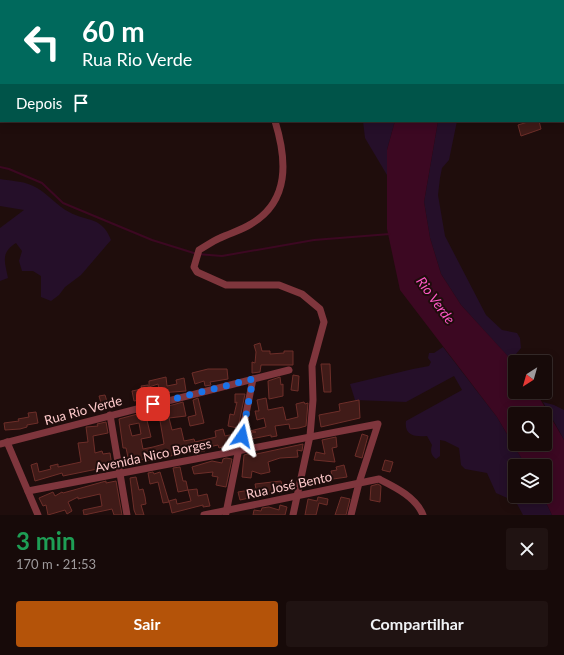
<!DOCTYPE html>
<html lang="pt">
<head>
<meta charset="utf-8">
<style>
  :root { --surface:#170a09; --page:#201312; --text:#f1f3f6; --muted:#9e9a9c; --line:#362b2a; --accent:#b45309 }
  body { margin:0; font-family:Lato,sans-serif; background:var(--page); color:var(--text); height:100vh; display:flex; flex-direction:column; font-size:15px; white-space:nowrap }
  * { box-sizing:border-box; margin:0 }
  p { font-size:13px; color:var(--muted) }
  .icon { flex:none; width:22px; height:22px; fill:none; stroke:currentColor; stroke-width:2; stroke-linecap:round; stroke-linejoin:round }
  .map { position:relative; height:515px; overflow:hidden }
  .sheet { display:flex; flex-direction:column; background:var(--surface); flex:1 }
  .sheet>* { flex:none }
  .hud { position:absolute; left:0px; top:0px; width:564px; height:122px; box-shadow:0 2px 10px #0003,0 0 0 1px var(--line); background:#00695c; color:#fff; overflow:hidden }
  .needle { width:26px; rotate:217deg }
  .buttons { position:absolute; left:508px; top:355px; display:grid; gap:8px }
  .buttons a { display:grid; place-items:center; width:44px; height:44px; border-radius:4px; background:var(--surface); box-shadow:0 2px 10px #0003,0 0 0 1px var(--line); font-size:20px }
  .pin { position:absolute; display:grid; place-items:center; width:34px; height:34px; color:#fff; margin:-17px; border-radius:8px; box-shadow:0 2px 6px #0006 }
  .me { position:absolute; width:44px; margin:-22px; rotate:11deg; stroke-linejoin:round; filter:drop-shadow(0 0 3px #0008) }
  .turn { display:flex; align-items:center; gap:14px; height:84px; padding:0 16px; font-size:18px }
  .turn .icon { width:52px; height:52px; stroke-width:2.5 }
  .turn b { display:block; font-size:28px; line-height:34px }
  .then { display:flex; align-items:center; height:38px; padding:0 16px; background:#0003; gap:8px; font-size:15px }
  .round { display:grid; place-items:center; flex:none; width:42px; height:42px; border-radius:4px; background:var(--page) }
  .overview { display:flex; align-items:center; justify-content:space-between; height:68px; padding:0 16px }
  h1 { font-size:24px; font-weight:700; line-height:30px; color:#1e9e55 }
  .action { display:flex; gap:8px; margin-top:auto; padding:8px 16px }
  .action a { flex:1; height:46px; border-radius:4px; background:var(--accent); color:#fff; font-size:16px; font-weight:700; line-height:46px; text-align:center }
  .action a+a { background:var(--page); color:var(--text) }
  .map>svg:first-child { display:block }
</style>
</head>
<body>
<div class="map">
<svg width="564" height="515" viewBox="0 0 564 515">
  <rect width="100%" height="100%" fill="#1f0d0c"/>
  <!-- green -->
  <g fill="#250f29">
    <polygon points="363,121 395,121 387,150 387,175 365,138"/>
    <polygon points="438,121 457,121 449,160 442,168 440,178 438,195 445,236 486,315 502,330 517,333 520,338 521,348 511,360 461,305 441,274 430,238 424,202"/>
    <path d="M0 179C12 181 26 181 37 188 48 194 57 206 69 212 87 222 102 216 111 240L81 275 65 287 59 295 51 301 41 297V276L33 271H22L19 261 22 251 16 243C0 253 5 262 8 278L0 281V228L24 210 0 206Z"/>
    <path d="M443 347 497 417 526 466H515V496H543L552 515H523L516 502 496 493 487 473 465 469 461 465 459 448 445 441 440 440V456L436 459C431 455 430 451 432 445L427 436C415 437 404 436 406 421L462 390 454 376 406 402 355 400 350 384 413 369 429 366 431 362 428 358 429 353H434Z"/>
    <polygon points="543,402 554,405 564,410 564,440"/>
  </g>
  <!-- water -->
  <path fill="#3c0822" fill-rule="evenodd" d="M395 121H438L424 202 430 238 441 274 461 305 515 364V392H536L564 440V515H552L543 496H545V466H526L497 417 400 290 387 229V150ZM515 414H545V444H515Z"/>
  <g fill="none" stroke-linecap="round" stroke-linejoin="round">
    <!-- stream -->
    <polyline stroke="#3c0822" stroke-width="2" points="0,167 9,169 42,183 63,203 152,240 197,254 222,256 314,240 390,234"/>
  </g>
  <!-- building -->
  <g fill="#401b18" stroke="#6d2e29" fill-rule="evenodd">
    <polygon points="531,121 539,121 541,129 521,136 518,125"/>
    <polygon points="260,343 262,351 270,351 270,354 284,353 284,351 293,351 293,365 261,365 260,372 252,373 252,362 255,363 256,352 254,345"/>
    <polygon points="321,364 330,364 331,392 324,392"/>
    <polygon points="208,369 227,369 228,379 210,382 211,385 205,386 204,381 195,384 192,373"/>
    <polygon points="293,375 299,376 298,391 291,390"/>
    <polygon points="166,377 167,386 177,384 176,380 184,378 186,391 160,393 158,384 149,387 149,381"/>
    <polygon points="280,377 281,385 283,384 283,396 269,399 268,381"/>
    <polygon points="148,385 150,398 134,401 132,391 142,389 141,386"/>
    <polygon points="235,394 245,394 238,428 228,426 230,414 234,415 237,402 235,403"/>
    <polygon points="105,395 109,408 103,410 99,396"/>
    <polygon points="198,398 204,423 190,426 188,417 196,415 193,400"/>
    <polygon points="266,398 268,410 283,407 286,420 298,417 296,404 304,402 305,404 308,403 306,426 299,428 290,429 289,424 275,426 277,436 271,437 271,435 251,439 250,433 256,432 250,431 266,427 264,418 257,420 255,411 259,411 257,400"/>
    <polygon points="359,400 360,418 321,427 319,415 340,411 339,404"/>
    <path d="M183 402 186 416 169 418 172 430 181 428 184 441 194 439 195 442 216 437 215 431 223 429 225 436 234 434 235 443 219 448 218 445 204 448 205 451 199 452V450L146 461 145 459 129 462 126 448H123L119 419 145 412 151 437 141 439 143 449 153 447 164 444 158 409ZM139 423 141 434 132 436 129 425Z"/>
    <polygon points="36,412 38,423 27,425 27,427 20,429 5,430 4,423 19,421 18,419 29,417 28,413"/>
    <polygon points="106,422 108,433 93,436 95,453 102,451 103,454 110,453 112,466 63,476 62,473 35,481 31,465 37,463 39,472 51,469 50,466 58,464 58,467 81,462 78,443 88,442 86,427 98,426 97,424"/>
    <polygon points="362,434 368,436 362,458 355,456"/>
    <polygon points="336,437 337,447 332,448 335,462 314,460 316,452 325,454 322,440"/>
    <polygon points="303,444 302,451 297,450 298,457 280,458 268,462 270,472 261,474 252,471 251,478 242,477 244,455 252,453 252,455"/>
    <polygon points="226,458 232,459 226,487 216,485 218,477 212,476 213,472 194,474 192,467 212,461 222,463 223,459"/>
    <polygon points="385,460 393,462 390,472 382,470"/>
    <polygon points="344,465 347,477 333,479 331,471 337,470 336,467"/>
    <polygon points="180,467 183,481 186,481 188,490 178,492 173,468"/>
    <polygon points="153,472 154,474 160,472 169,502 163,503 158,482 150,484 148,473"/>
    <polygon points="136,477 139,490 143,489 145,497 146,504 141,505 144,515 136,515 134,510 130,478"/>
    <polygon points="106,481 106,483 116,481 122,515 114,515 112,509 84,515 83,510 102,506 100,494 78,499 78,497 68,502 72,511 67,514 65,510 48,515 46,505 43,506 39,498 53,492 55,496 62,492 63,493"/>
    <polygon points="281,481 283,490 258,498 258,496 240,500 238,492 256,489 255,484"/>
    <polygon points="378,484 381,486 380,502 370,500 371,486"/>
    <polygon points="197,489 198,496 207,494 210,506 203,507 203,505 172,513 169,501 176,499 177,504 191,501 188,490"/>
    <polygon points="318,497 328,499 327,505 319,503 316,515 305,515 308,499 317,501"/>
    <polygon points="341,497 350,499 346,515 335,515"/>
    <polygon points="280,505 287,507 285,515 253,515 254,510 261,511 262,508 269,507 279,510"/>
  </g>
  <g fill="none" stroke-linecap="round" stroke-linejoin="round">
    <!-- minor -->
    <g stroke="#7f363d" stroke-width="7">
      <polyline points="234,0 234,1"/>
      <path d="M275 121C287 160 290 201 251 224 242 230 230 233 220 238 213 241 206 246 199 250L194 267 197 272 226 285H279L302 294 320 309 324 322 312 366 313 400 310 436 293 515"/>
      <polyline points="110,415 127,515"/>
      <polyline points="7,442 38,515"/>
      <polyline points="0,444 289,370"/>
      <polyline points="28,491 378,424 359,483 351,515"/>
      <polyline points="226,513 253,379"/>
      <path d="M204 515 379 479C395 487 416 497 423 515"/>
    </g>
  </g>
  <g fill="none" stroke-linecap="round" stroke-linejoin="round">
    <!-- route -->
    <polyline stroke="#1a73e8" stroke-width="7" stroke-dasharray="0 12.6" points="153,404 253,379 242,436"/>
  </g>
  <g text-anchor="middle" dominant-baseline="central" stroke-width="4" stroke-linejoin="round" paint-order="stroke">
    <!-- street labels -->
    <g font-size="13" fill="#ffcacb" stroke="#1f0d0c">
      <text transform="translate(83 410) rotate(-15)">Rua Rio Verde</text>
      <text transform="translate(153 455) rotate(-12)">Avenida Nico Borges</text>
      <text transform="translate(289 485) rotate(-12)">Rua José Bento</text>
    </g>
    <!-- water labels -->
    <g font-size="14" font-style="italic" fill="#ff58c7" stroke="#1f0d0c">
      <text transform="translate(436 300) rotate(54)">Rio Verde</text>
    </g>
  </g>
</svg>
<div class="buttons">
<a><svg class="needle" viewBox="-14 -14 28 28"><path d="M0-13l5 13h-10z" fill="#e53935"/><path d="M0 13l5-13h-10z" fill="#9e9a9c"/></svg></a>
<a><svg class="icon" aria-label="search" viewBox="0 0 24 24"><circle cx="10" cy="10" r="6"/><path d="M15 15l6 6"/></svg></a>
<a><svg class="icon" aria-label="layers" viewBox="0 0 24 24"><path d="M12 4l9 5-9 5-9-5zM3 14l9 5 9-5"/></svg></a>
</div>
<div class="pin" style="left:153px;top:404px;background:#d93025"><svg class="icon" aria-label="arrive" viewBox="0 0 24 24"><path d="M6 21V4h12l-3 4 3 4H6"/></svg></div>
<svg class="me" style="left:242px;top:436px" viewBox="-20 -20 40 40"><path d="M0-17L14 15 0 8-14 15z" fill="#1a73e8" stroke="#fff" stroke-width="4"/></svg>
<div class="hud">
<div class="turn"><svg class="icon" aria-label="left" viewBox="0 0 24 24"><path d="M17 20v-9H6M10 6l-5 5 5 5"/></svg><div><b>60 m</b>Rua Rio Verde</div></div>
<div class="then">Depois<svg class="icon" aria-label="arrive" viewBox="0 0 24 24"><path d="M6 21V4h12l-3 4 3 4H6"/></svg></div>
</div>
</div>
<section class="sheet">
<div class="overview"><div><h1>3 min</h1><p>170 m · 21:53</p></div><a class="round"><svg class="icon" aria-label="close" viewBox="0 0 24 24"><path d="M6 6l12 12M18 6L6 18"/></svg></a></div>
<div class="action"><a>Sair</a><a>Compartilhar</a></div>
</section>
</body>
</html>
